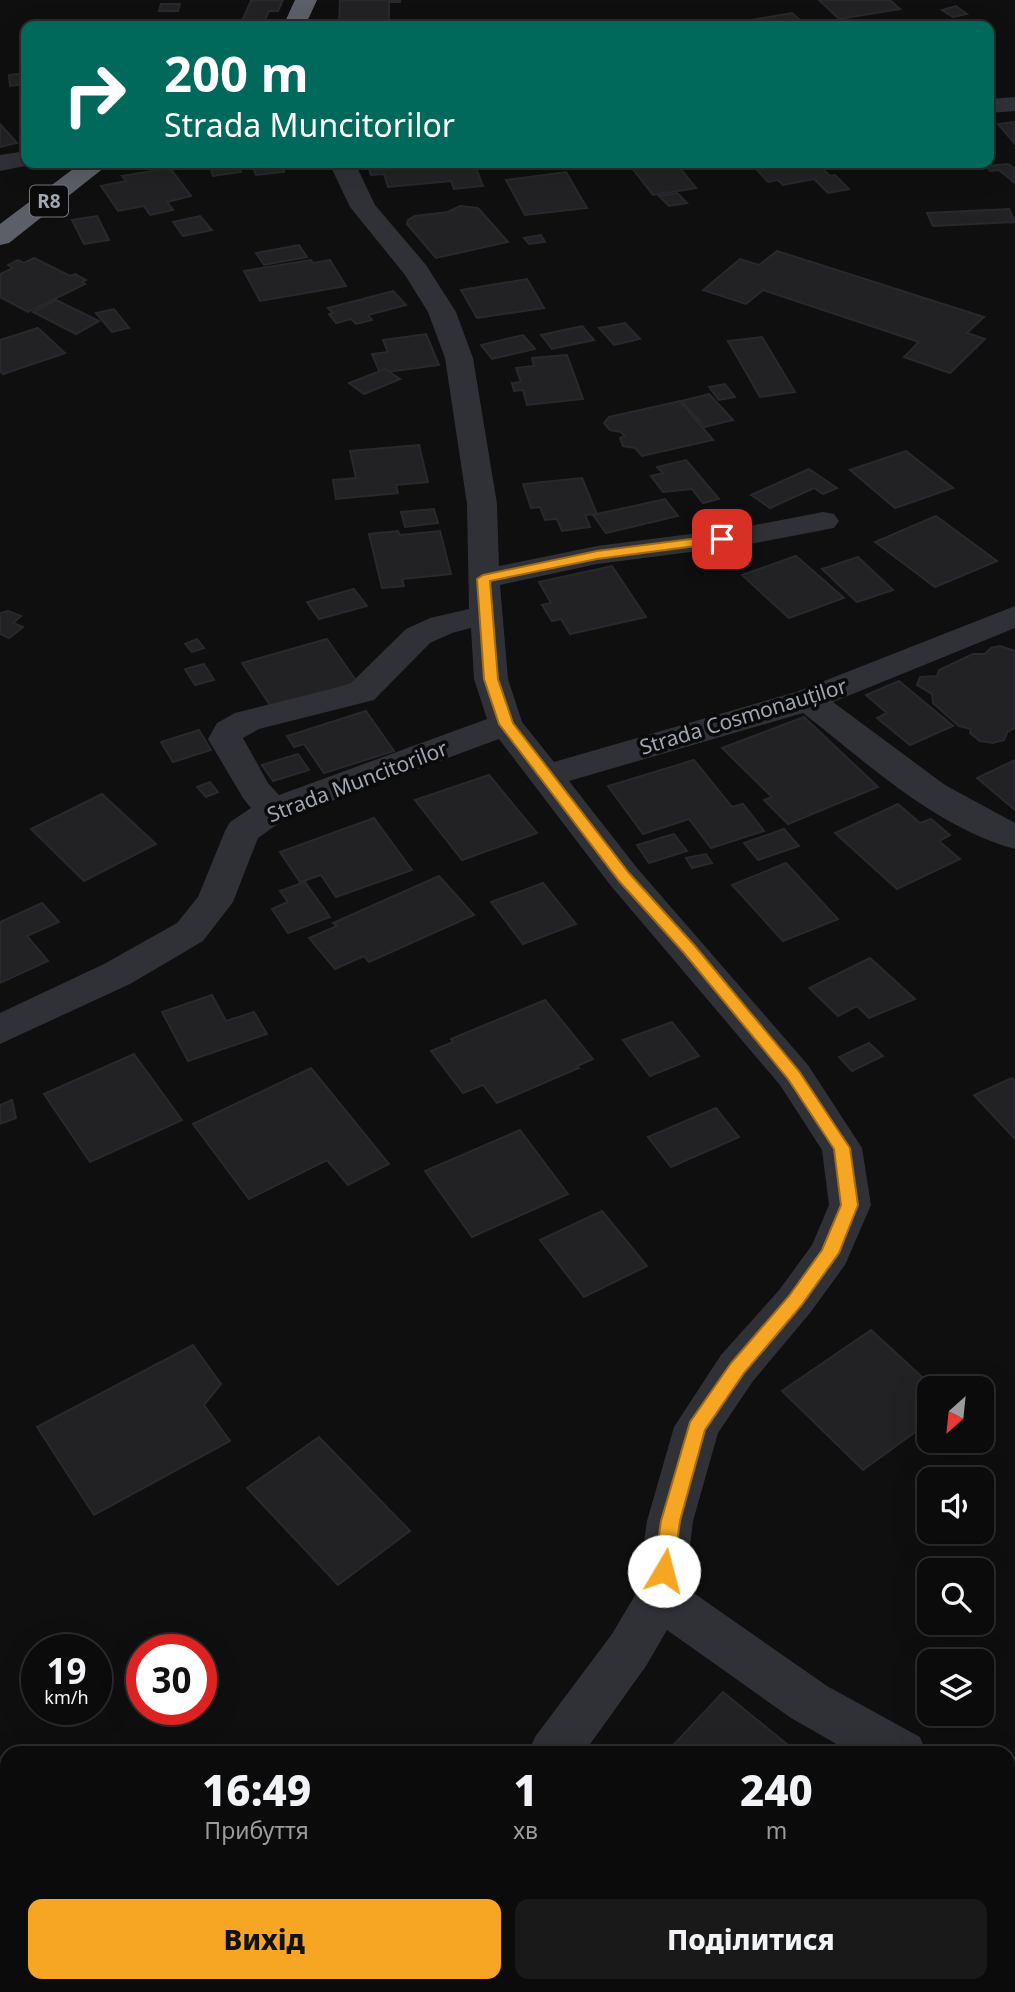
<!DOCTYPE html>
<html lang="uk">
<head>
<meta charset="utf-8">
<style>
  :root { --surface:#0b0b0c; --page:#19191a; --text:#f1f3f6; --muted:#9a9b9d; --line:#2b2b2d; --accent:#f6a622 }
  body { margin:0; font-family:"Noto Sans",sans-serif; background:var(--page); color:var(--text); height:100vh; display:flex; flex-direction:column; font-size:26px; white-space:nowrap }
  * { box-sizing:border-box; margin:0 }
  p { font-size:23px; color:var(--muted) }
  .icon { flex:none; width:38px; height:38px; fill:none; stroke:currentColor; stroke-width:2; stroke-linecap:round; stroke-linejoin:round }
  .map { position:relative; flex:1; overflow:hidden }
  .side { position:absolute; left:0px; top:1746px; width:1015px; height:247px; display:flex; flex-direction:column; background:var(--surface); border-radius:21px 21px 0 0; box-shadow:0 7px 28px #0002,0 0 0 2px var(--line) }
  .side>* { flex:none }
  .hud { position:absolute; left:21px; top:21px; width:973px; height:147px; border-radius:14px; box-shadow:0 7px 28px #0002,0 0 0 2px var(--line); background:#00695c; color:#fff; overflow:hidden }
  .needle { width:46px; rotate:207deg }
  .buttons { position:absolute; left:917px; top:1376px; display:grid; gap:14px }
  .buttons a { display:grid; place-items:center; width:77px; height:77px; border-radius:14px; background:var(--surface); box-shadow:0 7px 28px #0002,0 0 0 2px var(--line); font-size:35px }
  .speed { position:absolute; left:21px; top:1634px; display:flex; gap:14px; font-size:35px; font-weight:700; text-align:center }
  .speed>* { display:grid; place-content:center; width:91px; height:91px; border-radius:50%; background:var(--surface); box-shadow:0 7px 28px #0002,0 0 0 2px var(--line); line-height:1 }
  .speed small { font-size:18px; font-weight:400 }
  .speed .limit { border:10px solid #d22; background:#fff; color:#111 }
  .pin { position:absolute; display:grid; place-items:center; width:60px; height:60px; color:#fff; margin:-30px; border-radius:14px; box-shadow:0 4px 10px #0006 }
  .me { position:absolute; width:77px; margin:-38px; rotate:8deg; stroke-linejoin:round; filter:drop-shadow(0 0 5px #0008) }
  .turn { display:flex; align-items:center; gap:24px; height:147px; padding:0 28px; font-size:32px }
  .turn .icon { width:91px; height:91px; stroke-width:2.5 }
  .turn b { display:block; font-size:49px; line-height:60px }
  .eta { display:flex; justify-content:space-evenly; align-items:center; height:119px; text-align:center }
  .eta b { font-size:42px; font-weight:800; line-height:49px }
  .button { display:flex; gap:14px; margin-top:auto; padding:14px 28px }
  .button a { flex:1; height:80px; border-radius:14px; background:var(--accent); color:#111; font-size:28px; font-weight:800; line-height:80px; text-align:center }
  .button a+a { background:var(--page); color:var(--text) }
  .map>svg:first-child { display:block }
</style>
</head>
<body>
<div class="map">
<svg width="1015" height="1992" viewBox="0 0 1015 1992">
  <rect width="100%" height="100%" fill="#0f0f10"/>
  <!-- building -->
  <g fill="#222225" stroke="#29292d" stroke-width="2">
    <polygon points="257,0 283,0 278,11 269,11 263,24 241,23 251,1"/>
    <polygon points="340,0 400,0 400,2 389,2 389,24 339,25"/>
    <polygon points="819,0 890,0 900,9 839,19"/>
    <polygon points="161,4 180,4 178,11 159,11"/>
    <polygon points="956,6 967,14 953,17 942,10"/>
    <polygon points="792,13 807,26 731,26 729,24"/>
    <polygon points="24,73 26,84 10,86 9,75"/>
    <polygon points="1015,122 1015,144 998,124"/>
    <polygon points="0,124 17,143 0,147"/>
    <polygon points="209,163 238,163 241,172 213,176"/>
    <polygon points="251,163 312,163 282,166 284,172 256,175"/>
    <polygon points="381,163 474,163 483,186 454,189 451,181 388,187 384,174 371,175 368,166"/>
    <polygon points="628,163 676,163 696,188 653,195"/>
    <polygon points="764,163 812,163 819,165 830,176 835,175 849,189 828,193 814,179 783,185 778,180 768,182 757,170 769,168"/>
    <polygon points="1008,164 1015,169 1015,183 999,170 990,171 986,166"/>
    <polygon points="170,168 191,196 167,202 173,210 150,215 144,206 118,211 101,186 126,181 122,176"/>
    <polygon points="566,172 587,208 525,215 506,180"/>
    <polygon points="677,193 687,203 669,206 659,196"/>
    <polygon points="460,206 478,208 508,242 436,258 407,224 408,220 415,216 448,212"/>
    <polygon points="1009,209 1015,222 933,226 927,213"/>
    <polygon points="97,216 109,240 84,244 72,220"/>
    <polygon points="200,216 212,230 183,236 173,222"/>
    <polygon points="541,235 545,242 529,244 524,238"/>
    <polygon points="299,245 307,257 264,265 256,253"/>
    <polygon points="777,251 984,317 967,333 985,339 950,373 904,357 919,342 763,290 746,304 703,290 740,259 759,265"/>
    <polygon points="34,258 70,276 75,274 86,280 82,282 85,284 28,312 0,297 0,274 13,268 8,265 18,260 24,263"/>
    <polygon points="311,260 313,263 330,260 346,286 260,301 244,271"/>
    <polygon points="527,279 544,308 477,318 461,290"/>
    <polygon points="393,291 406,305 368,315 372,320 356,324 351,319 336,323 329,314 333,313 328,308"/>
    <polygon points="56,300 99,321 76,334 33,312"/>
    <polygon points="114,309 129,328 112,332 96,313"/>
    <polygon points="625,323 640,339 614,345 599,328"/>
    <polygon points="582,326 594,340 552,349 541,335"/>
    <polygon points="38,328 65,353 3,374 0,371 0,340"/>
    <polygon points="426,334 439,365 380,373 372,354 388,352 383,340"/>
    <polygon points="523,335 535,349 492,359 481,345"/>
    <polygon points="762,337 795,392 760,397 728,341"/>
    <polygon points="567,355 583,399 527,405 523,390 514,391 512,383 521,382 516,368 534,366 532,358"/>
    <polygon points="385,369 400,379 364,394 349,383"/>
    <polygon points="725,384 735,397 719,400 709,387"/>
    <polygon points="709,394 733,420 705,427 681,401"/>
    <polygon points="680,401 713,440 642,456 635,448 623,446 620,438 625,436 621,432 610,430 604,423 609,417"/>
    <polygon points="419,445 428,482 396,485 398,493 336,499 333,480 356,478 350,451"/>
    <polygon points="906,451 953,488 895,508 850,470"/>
    <polygon points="686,460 719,499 703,503 692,489 663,492 651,476 663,473 657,467"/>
    <polygon points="809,469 837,488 823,494 814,488 770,508 751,495"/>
    <polygon points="582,478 597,514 585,515 590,527 562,531 557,519 545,520 540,507 531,508 523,484"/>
    <polygon points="665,499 678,516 606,533 593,515"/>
    <polygon points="434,509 438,523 405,527 401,512"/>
    <polygon points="936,516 997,561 935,587 875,542"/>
    <polygon points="398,531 400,535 440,531 451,574 402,579 404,586 382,588 369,534"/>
    <polygon points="796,556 844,598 789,618 742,575"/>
    <polygon points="858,557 893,590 857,602 822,569"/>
    <polygon points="612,566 646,617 570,634 561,619 552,621 542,605 551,603 539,582"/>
    <polygon points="354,589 367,606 319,619 307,602"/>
    <polygon points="8,611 21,616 13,623 23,627 9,638 0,634 0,613"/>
    <polygon points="197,639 204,648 192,652 185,644"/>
    <polygon points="327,639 357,682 272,708 242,663"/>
    <polygon points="1000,646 1015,651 1015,728 1008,731 1004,740 993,743 980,741 970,733 971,729 959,726 933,703 932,694 917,685 920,677 937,676 939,670 973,654 985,654 991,648"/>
    <polygon points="204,664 214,680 195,685 185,669"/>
    <polygon points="899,681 953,726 910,745 877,718 887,713 866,695"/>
    <polygon points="366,711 394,751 324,773 304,744 294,747 287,736"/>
    <polygon points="804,717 878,787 788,824 764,800 772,797 722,748"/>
    <polygon points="199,730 211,750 173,762 161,742"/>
    <polygon points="298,754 309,770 273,781 262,765"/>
    <polygon points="694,760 732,807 743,804 764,831 711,848 689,819 643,834 608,786"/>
    <polygon points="1015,760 1015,810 977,778"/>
    <polygon points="489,775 537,833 462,860 415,800"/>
    <polygon points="210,782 218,792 206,797 197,787"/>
    <polygon points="102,794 156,844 84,881 31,829"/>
    <polygon points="898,804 920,823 931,819 950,835 939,841 960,859 897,889 835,833"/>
    <polygon points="374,818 412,870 336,897 321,875 300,882 280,852"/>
    <polygon points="784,829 799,846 758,860 744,843"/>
    <polygon points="674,834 687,851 649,863 637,845"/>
    <polygon points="706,854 712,863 692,868 686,858"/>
    <polygon points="786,863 838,919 783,941 732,885"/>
    <polygon points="439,876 474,915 369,962 364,956 335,969 309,938 337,926 333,923"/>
    <polygon points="305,882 330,917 288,933 272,909 288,902 280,891"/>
    <polygon points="543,883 576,924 523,944 491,902"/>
    <polygon points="42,903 59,922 27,936 48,961 0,983 0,922"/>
    <polygon points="870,958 915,999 869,1018 857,1006 838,1016 809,988"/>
    <polygon points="212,995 226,1021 254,1012 267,1034 188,1061 162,1012"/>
    <polygon points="545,1000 593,1059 577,1066 579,1068 497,1103 483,1085 463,1093 431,1051 453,1042 451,1039"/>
    <polygon points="672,1022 699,1056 650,1076 623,1040"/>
    <polygon points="869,1043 883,1056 852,1071 839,1057"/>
    <polygon points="134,1054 182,1120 90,1162 44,1094"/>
    <polygon points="311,1068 389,1164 348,1185 327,1160 249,1199 193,1124"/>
    <polygon points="1012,1078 1015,1081 1015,1139 974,1095"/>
    <polygon points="12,1100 16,1118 0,1124 0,1105"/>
    <polygon points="716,1108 739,1137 671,1167 648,1137"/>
    <polygon points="520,1130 568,1194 472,1237 425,1171"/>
    <polygon points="602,1211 647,1266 584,1297 540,1240"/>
    <polygon points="871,1330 934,1388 929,1388 929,1422 863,1470 782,1391"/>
    <polygon points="193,1345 221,1384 204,1405 230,1441 94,1515 37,1427"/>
    <polygon points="319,1437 410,1531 338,1585 247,1488"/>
    <polygon points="723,1692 799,1754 665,1754"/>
  </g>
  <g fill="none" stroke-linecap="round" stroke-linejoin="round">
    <!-- minor -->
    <g fill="#303136" fill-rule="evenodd">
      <polygon points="1015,97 1015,111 989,113 989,99"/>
      <polygon points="26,151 26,163 35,164 0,171 0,155"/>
      <path d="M329 163H355L375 205 426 265 456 312 473 358 497 504 499 566 597 546 745 527 823 512 834 514 839 521 834 528 745 545 597 564 500 585 508 679 522 722 554 762 796 692 1015 606V628L833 702 945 785 1015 823V849C935 827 867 763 803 713L569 781 637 868 808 1065 862 1148 871 1205 845 1265 810 1313 753 1381 718 1433 693 1521 685 1587 827 1686 920 1737 927 1754H854L791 1718 667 1630 646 1666 583 1754H528L535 1737 612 1634 637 1592 647 1521 674 1427 721 1355 780 1289 812 1245 829 1205 822 1150 780 1085 611 886 499 739 286 818 258 838 233 902 203 941 130 984 0 1044V1013L104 964 177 923 198 897 225 831 230 822 251 808 243 798 208 739 217 723 235 713 350 684 406 629 430 618 469 609 467 504 445 358 428 312 405 275 350 207ZM471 628 474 679 487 719 279 795 268 783 243 738 259 729 374 700 430 643 452 633Z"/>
      <polygon points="1008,1780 1015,1782 1015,1832 1008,1830"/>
      <polygon points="430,1986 484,1986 486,1992 432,1992"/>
    </g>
    <!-- highway -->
    <g fill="#5c5f67" fill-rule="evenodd">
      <polygon points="295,0 317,0 305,26 283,26"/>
      <polygon points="81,163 110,163 9,243 0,245 0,224"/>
    </g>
  </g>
  <!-- route -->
  <polygon fill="#f6a622" stroke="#a06c16" stroke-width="2" points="722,535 726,536 726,542 597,559 490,581 498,679 513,723 629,873 695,946 799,1071 850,1148 858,1205 839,1253 801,1306 744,1373 705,1430 680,1521 673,1571 671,1578 664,1580 657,1578 654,1571 661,1521 690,1422 731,1363 789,1296 822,1250 841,1205 834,1149 788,1079 684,953 619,881 499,724 484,679 477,579 483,575 597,551"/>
  <g text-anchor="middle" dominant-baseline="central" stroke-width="7" stroke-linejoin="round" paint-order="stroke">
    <!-- shield labels -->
    <rect fill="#0a0a0b" stroke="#737780" stroke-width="2" x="30" y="185.5" width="38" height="31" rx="5"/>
    <g font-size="19" font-weight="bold" fill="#a0a6b2">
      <text x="49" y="201">R8</text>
    </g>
    <!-- street labels -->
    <g font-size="21" fill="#a0a6b2" stroke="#0a0a0b">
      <text transform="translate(743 716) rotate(-17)">Strada Cosmonauților</text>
      <text transform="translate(357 781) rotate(-21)">Strada Muncitorilor</text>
    </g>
  </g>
</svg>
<div class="buttons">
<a><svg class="needle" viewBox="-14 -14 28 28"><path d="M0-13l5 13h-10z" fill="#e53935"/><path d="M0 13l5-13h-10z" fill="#9a9b9d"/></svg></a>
<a><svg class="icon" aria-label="sound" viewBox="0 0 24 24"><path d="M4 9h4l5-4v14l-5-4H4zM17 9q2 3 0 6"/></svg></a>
<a><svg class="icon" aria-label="search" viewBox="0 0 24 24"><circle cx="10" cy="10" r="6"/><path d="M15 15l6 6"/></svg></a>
<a><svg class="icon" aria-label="layers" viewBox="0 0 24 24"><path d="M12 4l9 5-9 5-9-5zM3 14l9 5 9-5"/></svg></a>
</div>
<div class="speed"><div>19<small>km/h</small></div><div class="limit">30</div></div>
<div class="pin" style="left:722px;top:539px;background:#d93025"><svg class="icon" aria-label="arrive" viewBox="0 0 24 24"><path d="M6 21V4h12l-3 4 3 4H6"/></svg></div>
<svg class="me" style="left:664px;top:1571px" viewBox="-20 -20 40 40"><circle r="19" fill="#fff"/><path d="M0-13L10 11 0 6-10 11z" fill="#f6a622"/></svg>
<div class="hud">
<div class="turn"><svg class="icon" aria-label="right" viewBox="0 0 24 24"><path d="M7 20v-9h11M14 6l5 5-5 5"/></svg><div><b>200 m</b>Strada Muncitorilor</div></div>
</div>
<section class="side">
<div class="eta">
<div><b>16:49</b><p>Прибуття</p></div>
<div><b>1</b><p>хв</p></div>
<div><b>240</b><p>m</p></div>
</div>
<div class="button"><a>Вихід</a><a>Поділитися</a></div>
</section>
</div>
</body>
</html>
